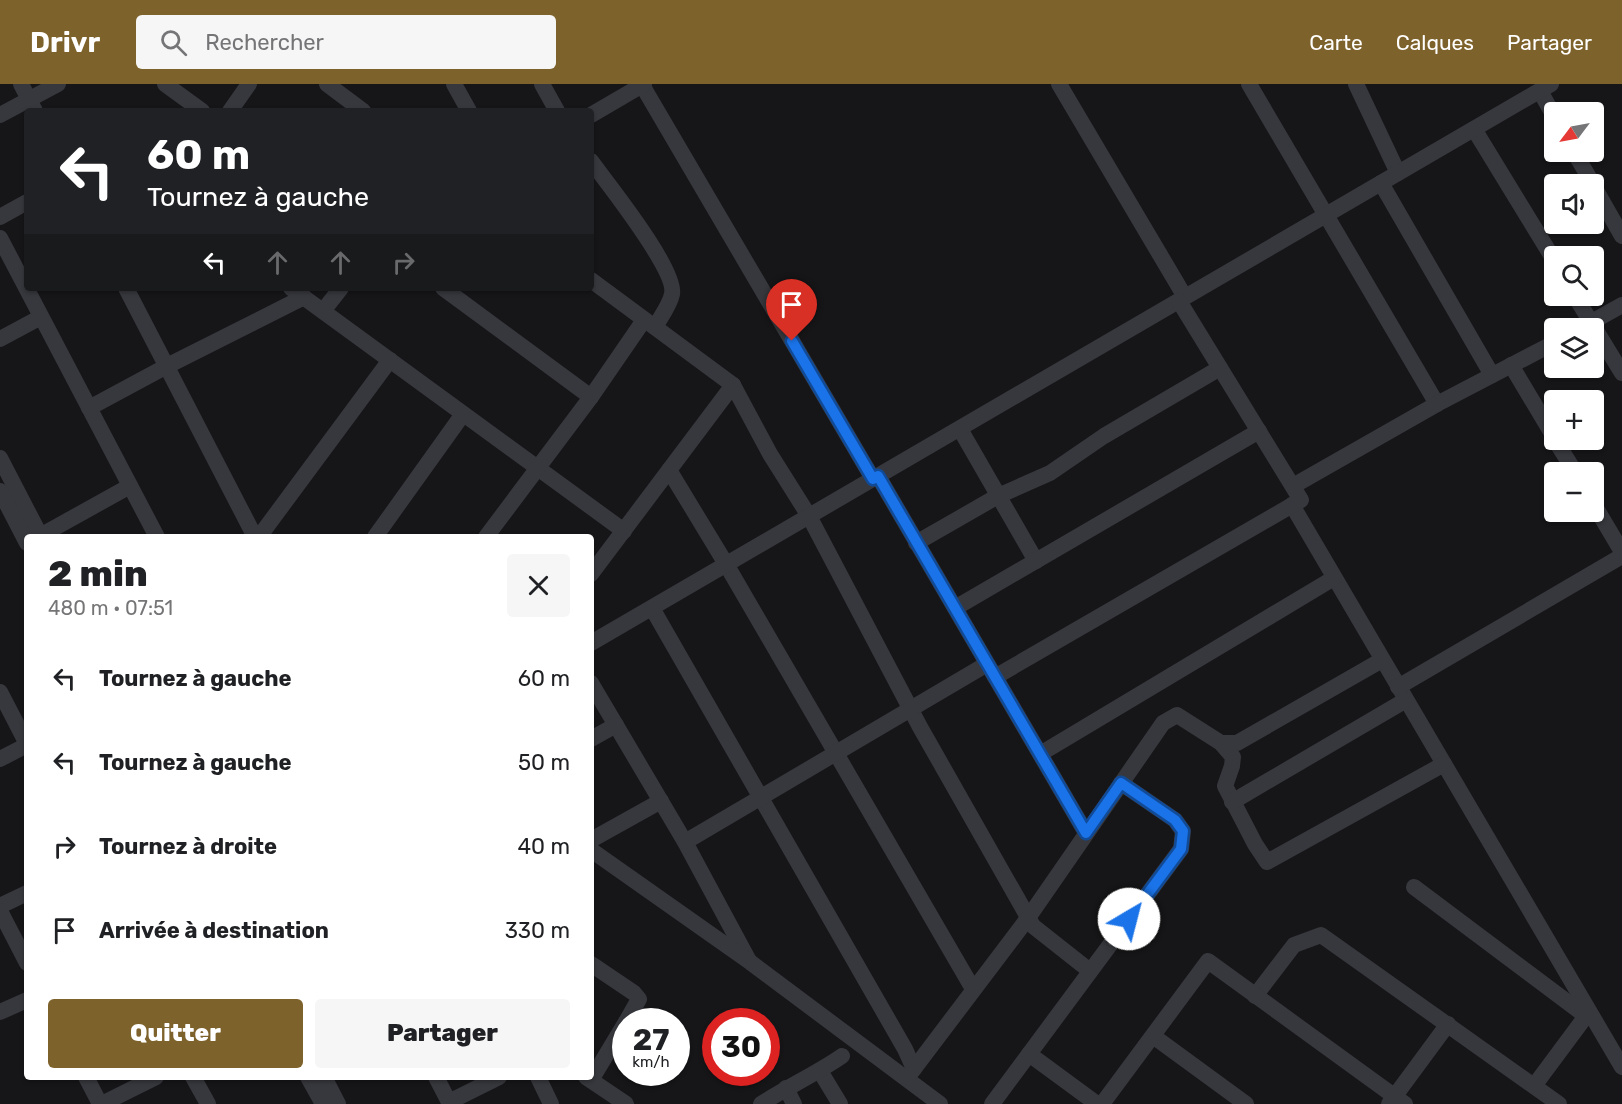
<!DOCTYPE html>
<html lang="fr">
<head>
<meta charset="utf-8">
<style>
  :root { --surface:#fff; --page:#f6f6f6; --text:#202124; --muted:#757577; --accent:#7e622b }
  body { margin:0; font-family:Rubik,sans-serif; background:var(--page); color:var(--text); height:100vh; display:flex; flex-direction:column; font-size:22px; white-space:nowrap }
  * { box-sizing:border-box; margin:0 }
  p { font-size:20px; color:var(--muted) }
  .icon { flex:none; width:33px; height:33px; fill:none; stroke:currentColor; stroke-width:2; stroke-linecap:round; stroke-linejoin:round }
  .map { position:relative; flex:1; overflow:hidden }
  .drawer { position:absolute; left:24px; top:450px; width:570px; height:546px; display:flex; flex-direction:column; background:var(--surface); border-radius:6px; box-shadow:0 2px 4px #0004 }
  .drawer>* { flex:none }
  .hud { position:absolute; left:24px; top:24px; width:570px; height:183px; border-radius:6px; box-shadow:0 2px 4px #0004; background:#202124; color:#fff; overflow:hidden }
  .needle { width:39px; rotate:238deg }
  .buttons { position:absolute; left:1544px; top:18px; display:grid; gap:12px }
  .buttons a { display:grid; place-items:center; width:60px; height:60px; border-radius:6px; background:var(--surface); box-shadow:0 2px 4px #0004; font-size:30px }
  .speed { position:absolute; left:612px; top:924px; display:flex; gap:12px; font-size:30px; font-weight:700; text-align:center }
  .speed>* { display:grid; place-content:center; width:78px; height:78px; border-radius:50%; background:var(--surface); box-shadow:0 2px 4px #0004; line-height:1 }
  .speed small { font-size:15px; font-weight:400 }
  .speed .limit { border:9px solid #d22; background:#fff; color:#111 }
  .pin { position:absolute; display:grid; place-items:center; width:51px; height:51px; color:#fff; margin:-62px -26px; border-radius:50% 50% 50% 0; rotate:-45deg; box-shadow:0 0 6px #0007 }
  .pin .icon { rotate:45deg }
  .me { position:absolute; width:66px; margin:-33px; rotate:37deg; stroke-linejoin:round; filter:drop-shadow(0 0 4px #0008) }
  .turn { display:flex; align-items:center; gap:21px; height:126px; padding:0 24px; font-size:27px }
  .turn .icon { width:78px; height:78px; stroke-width:2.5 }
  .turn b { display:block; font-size:42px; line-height:51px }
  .lanes { display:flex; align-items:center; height:57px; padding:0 24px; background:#0003; justify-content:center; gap:30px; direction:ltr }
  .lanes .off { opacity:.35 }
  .round { display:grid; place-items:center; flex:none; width:63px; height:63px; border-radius:6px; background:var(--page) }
  .summary { display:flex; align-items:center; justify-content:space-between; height:102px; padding:0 24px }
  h1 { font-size:36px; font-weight:800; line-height:45px }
  .button { display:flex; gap:12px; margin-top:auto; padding:12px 24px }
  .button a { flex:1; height:69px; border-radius:6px; background:var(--accent); color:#fff; font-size:24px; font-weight:800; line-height:69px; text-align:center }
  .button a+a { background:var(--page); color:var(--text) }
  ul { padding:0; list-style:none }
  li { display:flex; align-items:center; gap:18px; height:84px; padding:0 24px }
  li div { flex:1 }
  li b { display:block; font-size:22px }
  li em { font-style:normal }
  header { display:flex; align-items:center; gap:36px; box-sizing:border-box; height:84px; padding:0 30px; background:var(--accent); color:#fff }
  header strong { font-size:28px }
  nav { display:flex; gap:33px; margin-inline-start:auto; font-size:21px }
  .search { width:420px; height:54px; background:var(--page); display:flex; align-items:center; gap:15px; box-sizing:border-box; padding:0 21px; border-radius:6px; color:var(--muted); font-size:22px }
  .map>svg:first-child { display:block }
</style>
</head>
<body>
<header>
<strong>Drivr</strong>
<div class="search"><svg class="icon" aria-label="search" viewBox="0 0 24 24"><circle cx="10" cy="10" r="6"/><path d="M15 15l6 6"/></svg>Rechercher</div>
<nav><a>Carte</a><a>Calques</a><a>Partager</a></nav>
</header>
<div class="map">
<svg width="1622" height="1020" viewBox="0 0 1622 1020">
  <rect width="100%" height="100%" fill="#161618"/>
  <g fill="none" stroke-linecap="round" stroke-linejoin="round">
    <!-- minor -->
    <g stroke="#37383d" stroke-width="16">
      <polyline points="21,0 35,27"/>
      <polyline points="165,0 202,27"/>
      <polyline points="327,0 363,27"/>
      <polyline points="454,0 469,27"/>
      <polyline points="542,0 557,27"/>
      <polyline points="1059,0 1185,213"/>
      <polyline points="1249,0 1437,320"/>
      <polyline points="1356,0 1398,89"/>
      <polyline points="642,1 873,395"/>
      <polyline points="1540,7 1554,32"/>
      <polyline points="230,27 249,0"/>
      <polyline points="0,31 58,0"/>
      <polyline points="591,31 644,0"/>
      <polyline points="1474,45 1554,176"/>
      <polyline points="1574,68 1593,100"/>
      <path d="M591 77C607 99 677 186 672 210 670 221 660 234 655 243"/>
      <polyline points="1381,99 1492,291"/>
      <polyline points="1593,101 1622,152"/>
      <polyline points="0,133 27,118"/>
      <polyline points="0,154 157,453"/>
      <polyline points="591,196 733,301 770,370 809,432 920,643 1033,842 1090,887"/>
      <polyline points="126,204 255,453"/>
      <polyline points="291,204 624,447"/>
      <polyline points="443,204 591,313"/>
      <polyline points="1575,212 1622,289"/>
      <polyline points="323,227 341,204"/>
      <polyline points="1581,244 1622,221"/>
      <polyline points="0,255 41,233"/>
      <polyline points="1511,281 1554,353"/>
      <polyline points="89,324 167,282 304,213"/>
      <polyline points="960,345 1036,477"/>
      <polyline points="1555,356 1575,388"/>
      <polyline points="0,374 41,453"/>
      <polyline points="669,386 726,480 973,905"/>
      <polyline points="878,392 1086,749"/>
      <polyline points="1293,402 1437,320 1554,259"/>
      <polyline points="0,407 27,459"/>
      <polyline points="1593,419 1622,468"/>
      <polyline points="1292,421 1622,983"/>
      <polyline points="40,452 130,402"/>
      <polyline points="259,453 390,276"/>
      <polyline points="375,453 463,330"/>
      <polyline points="486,453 591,313 644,236"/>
      <polyline points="916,459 998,412 1050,389 1104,352 1220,284"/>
      <polyline points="591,490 733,301"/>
      <polyline points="652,524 905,965 914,985"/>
      <polyline points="955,524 1259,347"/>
      <polyline points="591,559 1551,0"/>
      <polyline points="995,593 1301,416 1179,217"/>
      <polyline points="591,599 685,758 748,875"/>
      <polyline points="1398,603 1622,472"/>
      <polyline points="0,608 27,660"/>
      <polyline points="591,655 616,641"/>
      <polyline points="1221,659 1233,673 1232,682 1225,702 1255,760 1267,778 1444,680"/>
      <polyline points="1040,670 1334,494"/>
      <polyline points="0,675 27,661"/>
      <polyline points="1232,718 1406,616"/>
      <polyline points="591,756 661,717"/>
      <polyline points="685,758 987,580"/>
      <polyline points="591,766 750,878 940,1020"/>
      <polyline points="1414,803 1586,932 1534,1002"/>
      <polyline points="0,822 27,809"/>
      <polyline points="0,827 27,879"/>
      <polyline points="591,880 634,909 639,915 626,938"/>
      <polyline points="1255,912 1294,861 1321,851 1559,1020"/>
      <polyline points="0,928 27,916"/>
      <polyline points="1153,952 1246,1020"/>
      <polyline points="1029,970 1097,1020"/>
      <polyline points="820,987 840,1020"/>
      <polyline points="86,993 100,1020"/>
      <polyline points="193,993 208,1020"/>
      <polyline points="308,993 323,1020"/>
      <polyline points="324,993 338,1020"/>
      <polyline points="436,993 450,1020"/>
      <polyline points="538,993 551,1020"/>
      <polyline points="586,993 626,1020"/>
      <polyline points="907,994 1028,834 1163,639 1177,631 1221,659 1237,659 1382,576"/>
      <polyline points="591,996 626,938"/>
      <polyline points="786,1004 794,1020"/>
      <polyline points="449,1018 499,993"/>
      <polyline points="102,1020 156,993"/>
      <path d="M761 1020C787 1003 816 990 842 972"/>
      <polyline points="992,1020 1181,765 1183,747 1175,736 1121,699"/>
      <polyline points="1102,1020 1208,877 1405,1020"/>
      <polyline points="1389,1020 1448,940"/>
    </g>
  </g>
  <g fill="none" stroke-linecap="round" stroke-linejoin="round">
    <!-- route casing -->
    <g stroke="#114b97" stroke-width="15">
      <polyline id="route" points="792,257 873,395 878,392 1086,749 1121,699 1175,736 1183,747 1181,765 1129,835"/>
    </g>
    <!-- route -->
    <use href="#route" stroke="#1a73e8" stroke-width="10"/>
  </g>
</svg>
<div class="buttons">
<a><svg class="needle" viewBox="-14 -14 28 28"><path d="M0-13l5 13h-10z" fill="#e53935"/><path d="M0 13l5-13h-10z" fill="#757577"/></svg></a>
<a><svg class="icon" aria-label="sound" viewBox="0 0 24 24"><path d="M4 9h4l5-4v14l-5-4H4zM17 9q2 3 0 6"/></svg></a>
<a><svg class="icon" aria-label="search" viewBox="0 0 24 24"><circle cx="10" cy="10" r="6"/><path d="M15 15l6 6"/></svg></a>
<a><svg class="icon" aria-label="layers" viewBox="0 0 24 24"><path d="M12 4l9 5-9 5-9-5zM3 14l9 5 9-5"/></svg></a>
<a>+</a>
<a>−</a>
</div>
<div class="speed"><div>27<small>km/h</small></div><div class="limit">30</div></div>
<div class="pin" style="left:792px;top:257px;background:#d93025"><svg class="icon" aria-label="arrive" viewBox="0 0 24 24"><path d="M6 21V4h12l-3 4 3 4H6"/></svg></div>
<svg class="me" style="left:1129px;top:835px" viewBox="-20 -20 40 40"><circle r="19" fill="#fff"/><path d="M0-13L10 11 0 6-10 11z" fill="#1a73e8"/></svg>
<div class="hud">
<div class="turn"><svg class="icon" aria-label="left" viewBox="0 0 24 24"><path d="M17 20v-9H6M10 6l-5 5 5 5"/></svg><div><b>60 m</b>Tournez à gauche</div></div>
<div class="lanes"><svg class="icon" aria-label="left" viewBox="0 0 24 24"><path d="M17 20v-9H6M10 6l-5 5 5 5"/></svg><svg class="icon off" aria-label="ahead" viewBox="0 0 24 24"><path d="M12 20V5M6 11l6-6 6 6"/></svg><svg class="icon off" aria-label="ahead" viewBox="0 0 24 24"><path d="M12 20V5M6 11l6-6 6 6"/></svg><svg class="icon off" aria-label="right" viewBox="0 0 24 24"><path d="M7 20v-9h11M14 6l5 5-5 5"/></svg></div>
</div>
<section class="drawer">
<div class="summary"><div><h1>2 min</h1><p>480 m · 07:51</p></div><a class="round"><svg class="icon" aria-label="close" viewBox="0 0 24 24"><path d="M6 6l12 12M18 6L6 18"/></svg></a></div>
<ul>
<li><svg class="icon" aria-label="left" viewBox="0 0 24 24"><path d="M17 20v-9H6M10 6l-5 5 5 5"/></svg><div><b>Tournez à gauche</b></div><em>60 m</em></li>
<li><svg class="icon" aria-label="left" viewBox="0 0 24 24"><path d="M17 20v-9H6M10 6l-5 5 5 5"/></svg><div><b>Tournez à gauche</b></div><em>50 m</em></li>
<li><svg class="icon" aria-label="right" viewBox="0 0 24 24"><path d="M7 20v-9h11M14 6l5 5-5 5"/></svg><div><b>Tournez à droite</b></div><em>40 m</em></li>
<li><svg class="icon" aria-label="arrive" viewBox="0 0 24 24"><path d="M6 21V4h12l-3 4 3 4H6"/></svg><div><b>Arrivée à destination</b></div><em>330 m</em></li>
</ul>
<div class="button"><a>Quitter</a><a>Partager</a></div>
</section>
</div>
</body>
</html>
